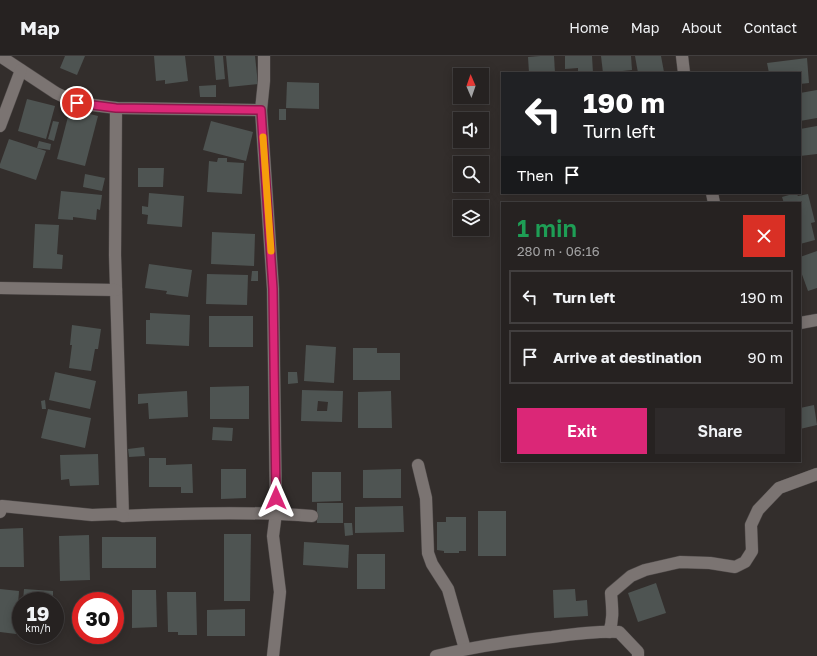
<!DOCTYPE html>
<html lang="en">
<head>
<meta charset="utf-8">
<style>
  :root { --surface:#262221; --page:#2e2a2a; --text:#f1f3f6; --muted:#a4a4a5; --line:#423f3f; --accent:#db2777 }
  body { margin:0; font-family:"Golos Text",sans-serif; background:var(--page); color:var(--text); height:100vh; display:flex; flex-direction:column; font-size:15px; white-space:nowrap }
  * { box-sizing:border-box; margin:0 }
  p { font-size:13px; color:var(--muted) }
  .icon { flex:none; width:22px; height:22px; fill:none; stroke:currentColor; stroke-width:2; stroke-linecap:round; stroke-linejoin:round }
  .map { position:relative; flex:1; overflow:hidden }
  .sheet { position:absolute; left:501px; top:146px; width:300px; height:260px; display:flex; flex-direction:column; background:var(--surface); border-radius:0px; box-shadow:0 2px 10px #0003,0 0 0 1px var(--line) }
  .sheet>* { flex:none }
  .top-card { position:absolute; left:501px; top:16px; width:300px; height:122px; border-radius:0px; box-shadow:0 2px 10px #0003,0 0 0 1px var(--line); background:#202124; color:#fff; overflow:hidden }
  .needle { width:26px; rotate:358deg }
  .fabs { position:absolute; left:453px; top:12px; display:grid; gap:8px }
  .fabs a { display:grid; place-items:center; width:36px; height:36px; border-radius:0px; background:var(--surface); box-shadow:0 2px 10px #0003,0 0 0 1px var(--line); font-size:20px }
  .speed { position:absolute; left:12px; top:536px; display:flex; gap:8px; font-size:20px; font-weight:700; text-align:center }
  .speed>* { display:grid; place-content:center; width:52px; height:52px; border-radius:50%; background:var(--surface); box-shadow:0 2px 10px #0003,0 0 0 1px var(--line); line-height:1 }
  .speed small { font-size:10px; font-weight:400 }
  .speed .limit { border:6px solid #d22; background:#fff; color:#111 }
  .pin { position:absolute; display:grid; place-items:center; width:34px; height:34px; color:#fff; margin:-17px; border:2px solid #fff; border-radius:50%; box-shadow:0 1px 4px #0007 }
  .me { position:absolute; width:44px; margin:-22px; rotate:0deg; stroke-linejoin:round; filter:drop-shadow(0 0 3px #0008) }
  .turn { display:flex; align-items:center; gap:14px; height:84px; padding:0 16px; font-size:18px }
  .turn .icon { width:52px; height:52px; stroke-width:2.5 }
  .turn b { display:block; font-size:28px; line-height:34px }
  .then { display:flex; align-items:center; height:38px; padding:0 16px; background:#0003; gap:8px; font-size:15px }
  .round { display:grid; place-items:center; flex:none; width:42px; height:42px; border-radius:0px; background:var(--page) }
  .headline { display:flex; align-items:center; justify-content:space-between; height:68px; padding:0 16px }
  h1 { font-size:24px; font-weight:600; line-height:30px; color:#1e9e55 }
  .cta { display:flex; gap:8px; margin-top:auto; padding:8px 16px }
  .cta a { flex:1; height:46px; border-radius:0px; background:var(--accent); color:#fff; font-size:16px; font-weight:600; line-height:46px; text-align:center }
  .cta a+a { background:var(--page); color:var(--text) }
  ul { padding:0; list-style:none }
  li { display:flex; align-items:center; gap:12px; height:54px; margin:0 8px 6px; padding:0 8px; border:2px solid var(--line); border-radius:0px }
  li div { flex:1 }
  li b { display:block; font-size:15px }
  li em { font-style:normal }
  header { display:flex; align-items:center; gap:24px; box-sizing:border-box; height:56px; padding:0 20px; background:var(--surface); border-bottom:1px solid var(--line) }
  header strong { font-size:19px }
  nav { display:flex; gap:22px; margin-inline-start:auto; font-size:14px }
  .map>svg:first-child { display:block }
</style>
</head>
<body>
<header>
<strong>Map</strong>
<nav><a>Home</a><a>Map</a><a>About</a><a>Contact</a></nav>
</header>
<div class="map">
<svg width="817" height="600" viewBox="0 0 817 600">
  <rect width="100%" height="100%" fill="#332e2c"/>
  <!-- building -->
  <g fill="#4e5452" fill-rule="evenodd">
    <polygon points="65,0 85,0 77,19 60,12"/>
    <polygon points="154,0 185,0 188,25 165,28 165,24 156,25"/>
    <polygon points="214,0 223,0 225,23 216,24"/>
    <polygon points="226,0 255,0 258,28 229,31"/>
    <polygon points="540,0 554,0 555,17 529,17 528,1"/>
    <polygon points="565,0 592,0 593,17 578,17 578,12 565,13"/>
    <polygon points="601,0 631,0 632,14 603,17"/>
    <polygon points="635,0 661,0 664,16 638,17"/>
    <polygon points="807,2 809,27 800,28 800,17 769,17 767,7"/>
    <polygon points="287,26 319,27 319,53 286,52"/>
    <polygon points="216,29 216,41 200,41 199,30"/>
    <polygon points="817,34 817,62 800,65 800,37"/>
    <polygon points="27,43 55,50 46,83 18,75"/>
    <polygon points="70,53 98,60 85,110 57,103"/>
    <rect x="279" y="53" width="7" height="11"/>
    <polygon points="53,65 59,66 54,85 48,83"/>
    <polygon points="211,65 253,76 246,105 203,94"/>
    <polygon points="817,70 817,98 800,100 800,73"/>
    <polygon points="9,83 46,95 36,124 0,112 0,108"/>
    <polygon points="39,85 51,88 50,94 37,92"/>
    <polygon points="218,102 227,102 227,106 244,107 242,138 207,136 209,105 217,106"/>
    <polygon points="138,112 164,112 163,131 138,131"/>
    <polygon points="85,118 105,122 102,135 83,131"/>
    <polygon points="61,135 102,139 100,154 97,153 96,164 73,161 73,164 58,163"/>
    <polygon points="149,137 184,140 182,171 147,168 148,159 142,158 142,150 148,151"/>
    <polygon points="796,137 798,140 808,138 815,166 811,167 815,184 800,188 800,147 784,147 782,141"/>
    <polygon points="35,168 59,169 57,198 63,199 62,213 33,212"/>
    <polygon points="212,176 255,178 254,210 211,208"/>
    <polygon points="817,195 817,232 808,235 800,213 800,201"/>
    <polygon points="149,208 192,214 188,241 166,238 167,235 145,232"/>
    <polygon points="252,215 258,215 258,225 251,225"/>
    <polygon points="207,218 248,219 247,249 206,248"/>
    <polygon points="150,257 190,259 189,290 146,288 146,264 150,264"/>
    <rect x="209" y="260" width="44" height="31"/>
    <polygon points="72,269 101,273 98,293 95,293 91,315 69,312 72,289 70,289"/>
    <polygon points="306,289 336,291 334,327 304,325"/>
    <polygon points="353,292 377,292 377,297 400,297 400,324 353,324"/>
    <polygon points="55,316 96,325 90,353 49,344"/>
    <polygon points="288,316 297,316 298,327 288,328"/>
    <polygon points="249,330 249,363 210,363 210,331"/>
    <path d="M302 334 343 335 342 366 301 365ZM318 345 328 346 327 355H317Z"/>
    <polygon points="187,335 188,361 149,363 148,347 138,348 138,338"/>
    <polygon points="391,335 392,372 358,372 358,336"/>
    <polygon points="45,344 46,353 42,353 41,345"/>
    <polygon points="814,349 817,369 800,373 800,352"/>
    <polygon points="48,353 91,362 85,392 41,382"/>
    <polygon points="213,371 233,372 232,385 212,384"/>
    <polygon points="144,391 145,400 129,401 128,393"/>
    <polygon points="98,398 99,429 70,430 69,423 61,424 60,399"/>
    <polygon points="149,402 166,402 166,409 192,408 193,437 181,437 181,431 149,431"/>
    <polygon points="221,413 246,413 246,442 221,443"/>
    <polygon points="401,413 401,442 363,442 363,414"/>
    <polygon points="312,416 341,416 341,445 312,446"/>
    <rect x="317" y="447" width="26" height="20"/>
    <polygon points="403,450 404,476 355,477 355,451"/>
    <rect x="478" y="455" width="28" height="45"/>
    <polygon points="446,461 466,461 466,495 459,495 459,497 444,497 444,495 437,494 437,466 446,466"/>
    <polygon points="344,467 352,467 353,479 345,480"/>
    <polygon points="23,472 24,511 0,511 0,473"/>
    <polygon points="224,478 251,478 250,545 224,545"/>
    <polygon points="89,479 90,524 60,525 59,480"/>
    <rect x="102" y="481" width="54" height="31"/>
    <polygon points="304,486 349,489 348,512 303,509"/>
    <rect x="357" y="498" width="28" height="35"/>
    <polygon points="656,527 666,557 638,566 628,537"/>
    <polygon points="0,533 19,535 16,578 0,576"/>
    <polygon points="24,533 53,535 53,545 23,545"/>
    <polygon points="575,533 576,545 587,544 588,560 554,562 553,534"/>
    <polygon points="132,534 156,534 157,571 132,572"/>
    <polygon points="167,536 196,536 197,579 178,579 178,576 168,576"/>
    <polygon points="245,553 245,580 207,580 207,554"/>
  </g>
  <g fill="none" stroke-linecap="round" stroke-linejoin="round">
    <!-- minor casing -->
    <g stroke="#4e4948" stroke-width="13">
      <g id="minor">
        <polyline points="0,0 56,37 77,47 116,52 261,54"/>
        <polyline points="264,0 264,25 261,54 273,233 276,457 273,480 280,536 273,600"/>
        <polyline points="682,0 684,17"/>
        <path d="M116 52 115 199 123 460C186 457 250 455 312 460"/>
        <polyline points="0,70 21,14"/>
        <polyline points="712,137 714,147"/>
        <polyline points="0,232 116,234"/>
        <polyline points="800,267 817,264"/>
        <polyline points="418,409 426,442 428,497 432,508 448,533 465,593"/>
        <polyline points="0,456 2,450 92,459 116,458 123,460"/>
        <path d="M609 576C614 563 612 551 611 537L631 520 645 514 680 506 710 507 735 511 745 506 752 495 751 469 758 454 779 432 817 418"/>
        <path d="M436 600C476 590 511 585 552 581 574 578 596 575 619 576L638 596V600"/>
      </g>
    </g>
    <!-- minor -->
    <use href="#minor" stroke="#7b7472" stroke-width="12"/>
  </g>
  <g fill="none" stroke-linecap="round" stroke-linejoin="round">
    <!-- route casing -->
    <g stroke="#8e194d" stroke-width="10">
      <polyline id="route" points="77,47 116,52 261,54 273,233 276,442"/>
    </g>
    <!-- route -->
    <use href="#route" stroke="#db2777" stroke-width="7"/>
    <!-- slow -->
    <polyline stroke="#f59e0b" stroke-width="7" points="263,81 271,195"/>
  </g>
</svg>
<div class="fabs">
<a><svg class="needle" viewBox="-14 -14 28 28"><path d="M0-13l5 13h-10z" fill="#e53935"/><path d="M0 13l5-13h-10z" fill="#a4a4a5"/></svg></a>
<a><svg class="icon" aria-label="sound" viewBox="0 0 24 24"><path d="M4 9h4l5-4v14l-5-4H4zM17 9q2 3 0 6"/></svg></a>
<a><svg class="icon" aria-label="search" viewBox="0 0 24 24"><circle cx="10" cy="10" r="6"/><path d="M15 15l6 6"/></svg></a>
<a><svg class="icon" aria-label="layers" viewBox="0 0 24 24"><path d="M12 4l9 5-9 5-9-5zM3 14l9 5 9-5"/></svg></a>
</div>
<div class="speed"><div>19<small>km/h</small></div><div class="limit">30</div></div>
<div class="pin" style="left:77px;top:47px;background:#d93025"><svg class="icon" aria-label="arrive" viewBox="0 0 24 24"><path d="M6 21V4h12l-3 4 3 4H6"/></svg></div>
<svg class="me" style="left:276px;top:442px" viewBox="-20 -20 40 40"><path d="M0-17L14 15 0 8-14 15z" fill="#db2777" stroke="#fff" stroke-width="4"/></svg>
<div class="top-card">
<div class="turn"><svg class="icon" aria-label="left" viewBox="0 0 24 24"><path d="M17 20v-9H6M10 6l-5 5 5 5"/></svg><div><b>190 m</b>Turn left</div></div>
<div class="then">Then<svg class="icon" aria-label="arrive" viewBox="0 0 24 24"><path d="M6 21V4h12l-3 4 3 4H6"/></svg></div>
</div>
<section class="sheet">
<div class="headline"><div><h1>1 min</h1><p>280 m · 06:16</p></div><a class="round" style="background:#d93025;color:#fff"><svg class="icon" aria-label="close" viewBox="0 0 24 24"><path d="M6 6l12 12M18 6L6 18"/></svg></a></div>
<ul>
<li><svg class="icon" aria-label="left" viewBox="0 0 24 24"><path d="M17 20v-9H6M10 6l-5 5 5 5"/></svg><div><b>Turn left</b></div><em>190 m</em></li>
<li><svg class="icon" aria-label="arrive" viewBox="0 0 24 24"><path d="M6 21V4h12l-3 4 3 4H6"/></svg><div><b>Arrive at destination</b></div><em>90 m</em></li>
</ul>
<div class="cta"><a>Exit</a><a>Share</a></div>
</section>
</div>
</body>
</html>
